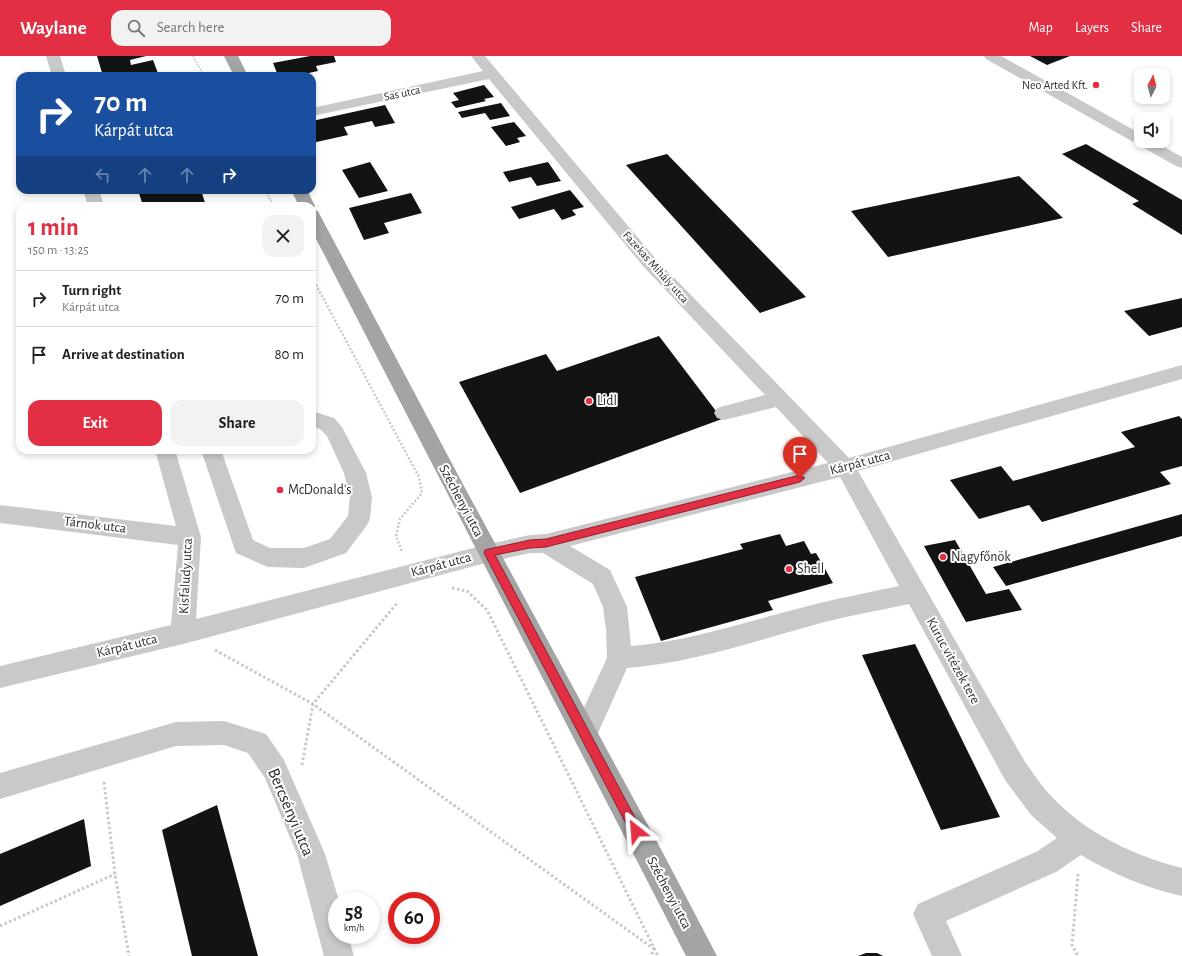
<!DOCTYPE html>
<html lang="en">
<head>
<meta charset="utf-8">
<style>
  :root { --surface:#fff; --page:#f2f2f2; --text:#222; --muted:#767676; --line:#e0e0e0; --accent:#e22f44 }
  body { margin:0; font-family:"Alegreya Sans",sans-serif; background:var(--page); color:var(--text); height:100vh; display:flex; flex-direction:column; font-size:15px; white-space:nowrap }
  * { box-sizing:border-box; margin:0 }
  p { font-size:13px; color:var(--muted) }
  .icon { flex:none; width:22px; height:22px; fill:none; stroke:currentColor; stroke-width:2; stroke-linecap:round; stroke-linejoin:round }
  .map { position:relative; flex:1; overflow:hidden }
  .side { position:absolute; left:16px; top:146px; width:300px; height:252px; display:flex; flex-direction:column; background:var(--surface); border-radius:12px; box-shadow:0 2px 6px #0003 }
  .side>* { flex:none }
  .guide { position:absolute; left:16px; top:16px; width:300px; height:122px; border-radius:12px; box-shadow:0 2px 6px #0003; background:#1a4fa0; color:#fff; overflow:hidden }
  .needle { width:26px; rotate:6deg }
  .controls { position:absolute; left:1134px; top:12px; display:grid; gap:8px }
  .controls a { display:grid; place-items:center; width:36px; height:36px; border-radius:8px; background:var(--surface); box-shadow:0 2px 6px #0003; font-size:20px }
  .speed { position:absolute; left:328px; top:836px; display:flex; gap:8px; font-size:20px; font-weight:700; text-align:center }
  .speed>* { display:grid; place-content:center; width:52px; height:52px; border-radius:50%; background:var(--surface); box-shadow:0 2px 6px #0003; line-height:1 }
  .speed small { font-size:10px; font-weight:400 }
  .speed .limit { border:6px solid #d22; background:#fff; color:#111 }
  .pin { position:absolute; display:grid; place-items:center; width:34px; height:34px; color:#fff; margin:-41px -17px; border-radius:50% 50% 50% 0; rotate:-45deg; box-shadow:0 0 4px #0007 }
  .pin .icon { rotate:45deg }
  .me { position:absolute; width:44px; margin:-22px; rotate:332deg; stroke-linejoin:round; filter:drop-shadow(0 0 3px #0008) }
  .turn { display:flex; align-items:center; gap:14px; height:84px; padding:0 12px; font-size:18px }
  .turn .icon { width:52px; height:52px; stroke-width:2.5 }
  .turn b { display:block; font-size:28px; line-height:34px }
  .lanes { display:flex; align-items:center; height:38px; padding:0 12px; background:#0003; justify-content:center; gap:20px; direction:ltr }
  .lanes .off { opacity:.35 }
  .round { display:grid; place-items:center; flex:none; width:42px; height:42px; border-radius:12px; background:var(--page) }
  .headline { display:flex; align-items:center; justify-content:space-between; height:68px; padding:0 12px }
  h1 { font-size:24px; font-weight:700; line-height:30px; color:var(--accent) }
  .primary-button { display:flex; gap:8px; margin-top:auto; padding:8px 12px }
  .primary-button a { flex:1; height:46px; border-radius:12px; background:var(--accent); color:#fff; font-size:16px; font-weight:700; line-height:46px; text-align:center }
  .primary-button a+a { background:var(--page); color:var(--text) }
  ul { padding:0; list-style:none }
  li { display:flex; align-items:center; gap:12px; height:56px; padding:0 12px; border-top:1px solid var(--line) }
  li div { flex:1 }
  li b { display:block; font-size:15px }
  li em { font-style:normal }
  header { display:flex; align-items:center; gap:24px; box-sizing:border-box; height:56px; padding:0 20px; background:var(--accent); color:#fff }
  header strong { font-size:19px }
  nav { display:flex; gap:22px; margin-inline-start:auto; font-size:14px }
  .search { width:280px; height:36px; background:var(--page); display:flex; align-items:center; gap:10px; box-sizing:border-box; padding:0 14px; border-radius:12px; color:var(--muted); font-size:15px }
  .map>svg:first-child { display:block }
</style>
</head>
<body>
<header>
<strong>Waylane</strong>
<div class="search"><svg class="icon" aria-label="search" viewBox="0 0 24 24"><circle cx="10" cy="10" r="6"/><path d="M15 15l6 6"/></svg>Search here</div>
<nav><a>Map</a><a>Layers</a><a>Share</a></nav>
</header>
<div class="map">
<svg width="1182" height="900" viewBox="0 0 1182 900">
  <rect width="100%" height="100%" fill="#fff"/>
  <!-- building -->
  <g fill="#131313">
    <polygon points="97,0 146,0 130,4 131,9 153,4 159,20 103,20"/>
    <polygon points="310,0 334,0 336,6 316,10 318,15 295,20 284,20 282,16 277,17 273,7"/>
    <polygon points="1030,0 1070,0 1047,9"/>
    <polygon points="484,29 494,41 484,43 486,45 456,52 451,46 459,44 453,37"/>
    <polygon points="501,47 510,60 490,64 485,57 462,62 458,56"/>
    <polygon points="385,49 395,67 375,71 372,65 344,71 348,79 312,87 312,65"/>
    <polygon points="514,66 526,80 517,82 520,86 506,90 491,71"/>
    <polygon points="1086,88 1182,144 1182,179 1132,148 1139,145 1062,98"/>
    <polygon points="667,98 806,241 760,257 626,109"/>
    <polygon points="370,106 388,135 359,142 342,114"/>
    <polygon points="548,106 561,125 537,130 531,121 509,126 503,116"/>
    <polygon points="1019,120 1063,162 888,201 851,155"/>
    <polygon points="138,134 201,134 206,150 143,150"/>
    <polygon points="570,134 584,151 572,154 576,159 562,164 554,153 519,163 511,151"/>
    <polygon points="411,137 422,157 384,167 389,177 364,184 349,152"/>
    <polygon points="1182,242 1182,271 1149,280 1124,255"/>
    <polygon points="659,280 722,363 520,437 459,326 546,298 557,315"/>
    <polygon points="1179,360 1182,363 1182,410 1160,416 1171,428 1042,466 1029,449 979,463 950,424 1001,410 1013,425 1135,391 1121,376"/>
    <polygon points="1182,458 1182,480 1006,530 993,511"/>
    <polygon points="780,478 786,490 804,485 811,498 816,497 833,527 768,545 773,554 661,585 635,521 743,493 740,488"/>
    <polygon points="955,484 986,538 1009,533 1022,554 966,566 924,490"/>
    <polygon points="915,588 1000,761 941,774 862,599"/>
    <polygon points="217,749 258,900 192,900 162,774"/>
    <polygon points="84,763 91,810 0,850 0,798"/>
    <polygon points="866,897 877,897 883,900 858,900"/>
  </g>
  <g fill="none" stroke-linecap="round" stroke-linejoin="round">
    <!-- path-far2 -->
    <g stroke="#c9c9c9" stroke-width="2" stroke-dasharray="1.5 1.5" stroke-linecap="butt">
      <polyline points="193,0 204,20"/>
      <polyline points="265,134 274,150"/>
      <polyline points="312,221 314,226"/>
    </g>
    <!-- path-far1 -->
    <polyline stroke="#c9c9c9" stroke-width="2.5" stroke-dasharray="2 2" stroke-linecap="butt" points="314,225 419,421 422,437 400,463 396,480 402,496"/>
    <!-- path -->
    <g stroke="#c9c9c9" stroke-width="3" stroke-dasharray="2.5 2.5" stroke-linecap="butt">
      <polyline points="452,532 467,535 487,554 658,900"/>
      <polyline points="215,594 313,648 654,893 651,900"/>
      <polyline points="302,709 313,648 398,546"/>
      <polyline points="104,726 115,818 129,900"/>
      <polyline points="1078,818 1072,889 1078,900"/>
      <polyline points="0,870 115,818"/>
    </g>
    <!-- minor -->
    <g fill="#c9c9c9" fill-rule="evenodd">
      <polygon points="46,0 60,0 66,20 52,20"/>
      <path d="M471 0H485L655 202 849 402 1182 309V323L858 415 1025 706C1034 718 1042 731 1053 742 1087 778 1135 800 1182 812V840C1146 832 1113 818 1081 799L1056 816 946 865 962 900H932L913 858 918 848 1036 796 1057 782 1031 759 1005 724 909 548C878 555 845 560 814 569 752 586 691 607 627 612L594 686 585 689 576 686 572 677 607 602 606 573 603 551 593 528 543 497H530L489 506 183 588 0 632V610L171 569 178 489 0 467V449L176 470 155 394H175L201 481 196 563 489 488 530 479 546 478 828 407 776 351 724 364 717 362 714 357 717 352 765 339 643 210 489 23 312 60V52L483 15ZM840 421 899 530C872 536 843 541 816 548 754 563 694 585 631 590L627 551 610 514 570 490Z"/>
      <polygon points="984,0 1001,0 1141,78 1141,85 1153,85 1182,101 1182,112 1176,110 986,3"/>
      <polygon points="83,134 99,134 104,150 88,150"/>
      <polygon points="312,355 334,362 342,371 366,417 372,441 370,463 367,469 346,497 304,512 268,511 236,497 201,394 221,394 253,484 270,492 304,492 330,483 348,460 350,441 344,417 327,380 320,373 312,371"/>
      <polygon points="224,665 266,678 284,704 325,798 339,845 337,845 337,879 348,879 354,900 324,900 297,798 265,722 248,697 224,689 176,690 0,743 0,717 176,666"/>
    </g>
    <!-- major -->
    <g fill="#a4a4a4" fill-rule="evenodd">
      <polygon points="224,0 238,0 248,20 234,20"/>
      <polygon points="291,134 307,134 315,150 313,153 312,150 299,150"/>
      <polygon points="312,154 318,155 320,159 465,432 663,797 717,900 686,900 312,175"/>
    </g>
  </g>
  <!-- route -->
  <polygon fill="#e22f44" stroke="#931f2c" points="800,419 805,422 800,426 546,491 530,492 495,499 640,771 642,775 640,779 636,780 632,779 484,497 485,494 489,493 530,484 546,483"/>
  <!-- markers -->
  <g fill="#e22f44" stroke="#fff" stroke-width="1.5">
    <circle cx="1096" cy="29" r="4"/>
    <circle cx="589" cy="345" r="4"/>
    <circle cx="280" cy="434" r="4"/>
    <circle cx="943" cy="501" r="4"/>
    <circle cx="789" cy="513" r="4"/>
  </g>
  <g text-anchor="middle" dominant-baseline="central" stroke-width="4" stroke-linejoin="round" paint-order="stroke">
    <!-- far-poi labels -->
    <g font-size="12" fill="#2c2c2c" stroke="#fff" text-anchor="end">
      <text x="1088" y="29">Neo Arted Kft.</text>
    </g>
    <!-- far-street labels -->
    <g font-size="12" fill="#2c2c2c" stroke="#fff">
      <text transform="translate(402 37) rotate(-12)">Sas utca</text>
      <text transform="translate(656 211) rotate(48)">Fazekas Mihály utca</text>
    </g>
    <!-- poi labels -->
    <g font-size="14" fill="#2c2c2c" stroke="#fff" text-anchor="start">
      <text x="597" y="345">Lidl</text>
      <text x="288" y="434">McDonald's</text>
      <text x="951" y="501">Nagyfőnök</text>
      <text x="797" y="513">Shell</text>
    </g>
    <!-- street labels -->
    <g font-size="14" fill="#2c2c2c" stroke="#fff">
      <text transform="translate(860 407) rotate(-15)">Kárpát utca</text>
      <text transform="translate(461 445) rotate(62)">Széchenyi utca</text>
      <text transform="translate(95 469) rotate(7)">Tárnok utca</text>
      <text transform="translate(441 509) rotate(-15)">Kárpát utca</text>
      <text transform="translate(186 520) rotate(-87)">Kisfaludy utca</text>
      <text transform="translate(127 590) rotate(-14)">Kárpát utca</text>
      <text transform="translate(953 605) rotate(61)">Kuruc vitézek tere</text>
      <text transform="translate(669 837) rotate(62)">Széchenyi utca</text>
    </g>
    <!-- near-street labels -->
    <g font-size="17" fill="#2c2c2c" stroke="#fff">
      <text transform="translate(291 756) rotate(67)">Bercsényi utca</text>
    </g>
  </g>
</svg>
<div class="controls">
<a><svg class="needle" viewBox="-14 -14 28 28"><path d="M0-13l5 13h-10z" fill="#e53935"/><path d="M0 13l5-13h-10z" fill="#767676"/></svg></a>
<a><svg class="icon" aria-label="sound" viewBox="0 0 24 24"><path d="M4 9h4l5-4v14l-5-4H4zM17 9q2 3 0 6"/></svg></a>
</div>
<div class="speed"><div>58<small>km/h</small></div><div class="limit">60</div></div>
<div class="pin" style="left:800px;top:422px;background:#d93025"><svg class="icon" aria-label="arrive" viewBox="0 0 24 24"><path d="M6 21V4h12l-3 4 3 4H6"/></svg></div>
<svg class="me" style="left:636px;top:775px" viewBox="-20 -20 40 40"><path d="M0-17L14 15 0 8-14 15z" fill="#e22f44" stroke="#fff" stroke-width="4"/></svg>
<div class="guide">
<div class="turn"><svg class="icon" aria-label="right" viewBox="0 0 24 24"><path d="M7 20v-9h11M14 6l5 5-5 5"/></svg><div><b>70 m</b>Kárpát utca</div></div>
<div class="lanes"><svg class="icon off" aria-label="left" viewBox="0 0 24 24"><path d="M17 20v-9H6M10 6l-5 5 5 5"/></svg><svg class="icon off" aria-label="ahead" viewBox="0 0 24 24"><path d="M12 20V5M6 11l6-6 6 6"/></svg><svg class="icon off" aria-label="ahead" viewBox="0 0 24 24"><path d="M12 20V5M6 11l6-6 6 6"/></svg><svg class="icon" aria-label="right" viewBox="0 0 24 24"><path d="M7 20v-9h11M14 6l5 5-5 5"/></svg></div>
</div>
<section class="side">
<div class="headline"><div><h1>1 min</h1><p>150 m · 13:25</p></div><a class="round"><svg class="icon" aria-label="close" viewBox="0 0 24 24"><path d="M6 6l12 12M18 6L6 18"/></svg></a></div>
<ul>
<li><svg class="icon" aria-label="right" viewBox="0 0 24 24"><path d="M7 20v-9h11M14 6l5 5-5 5"/></svg><div><b>Turn right</b><p>Kárpát utca</p></div><em>70 m</em></li>
<li><svg class="icon" aria-label="arrive" viewBox="0 0 24 24"><path d="M6 21V4h12l-3 4 3 4H6"/></svg><div><b>Arrive at destination</b></div><em>80 m</em></li>
</ul>
<div class="primary-button"><a>Exit</a><a>Share</a></div>
</section>
</div>
</body>
</html>
